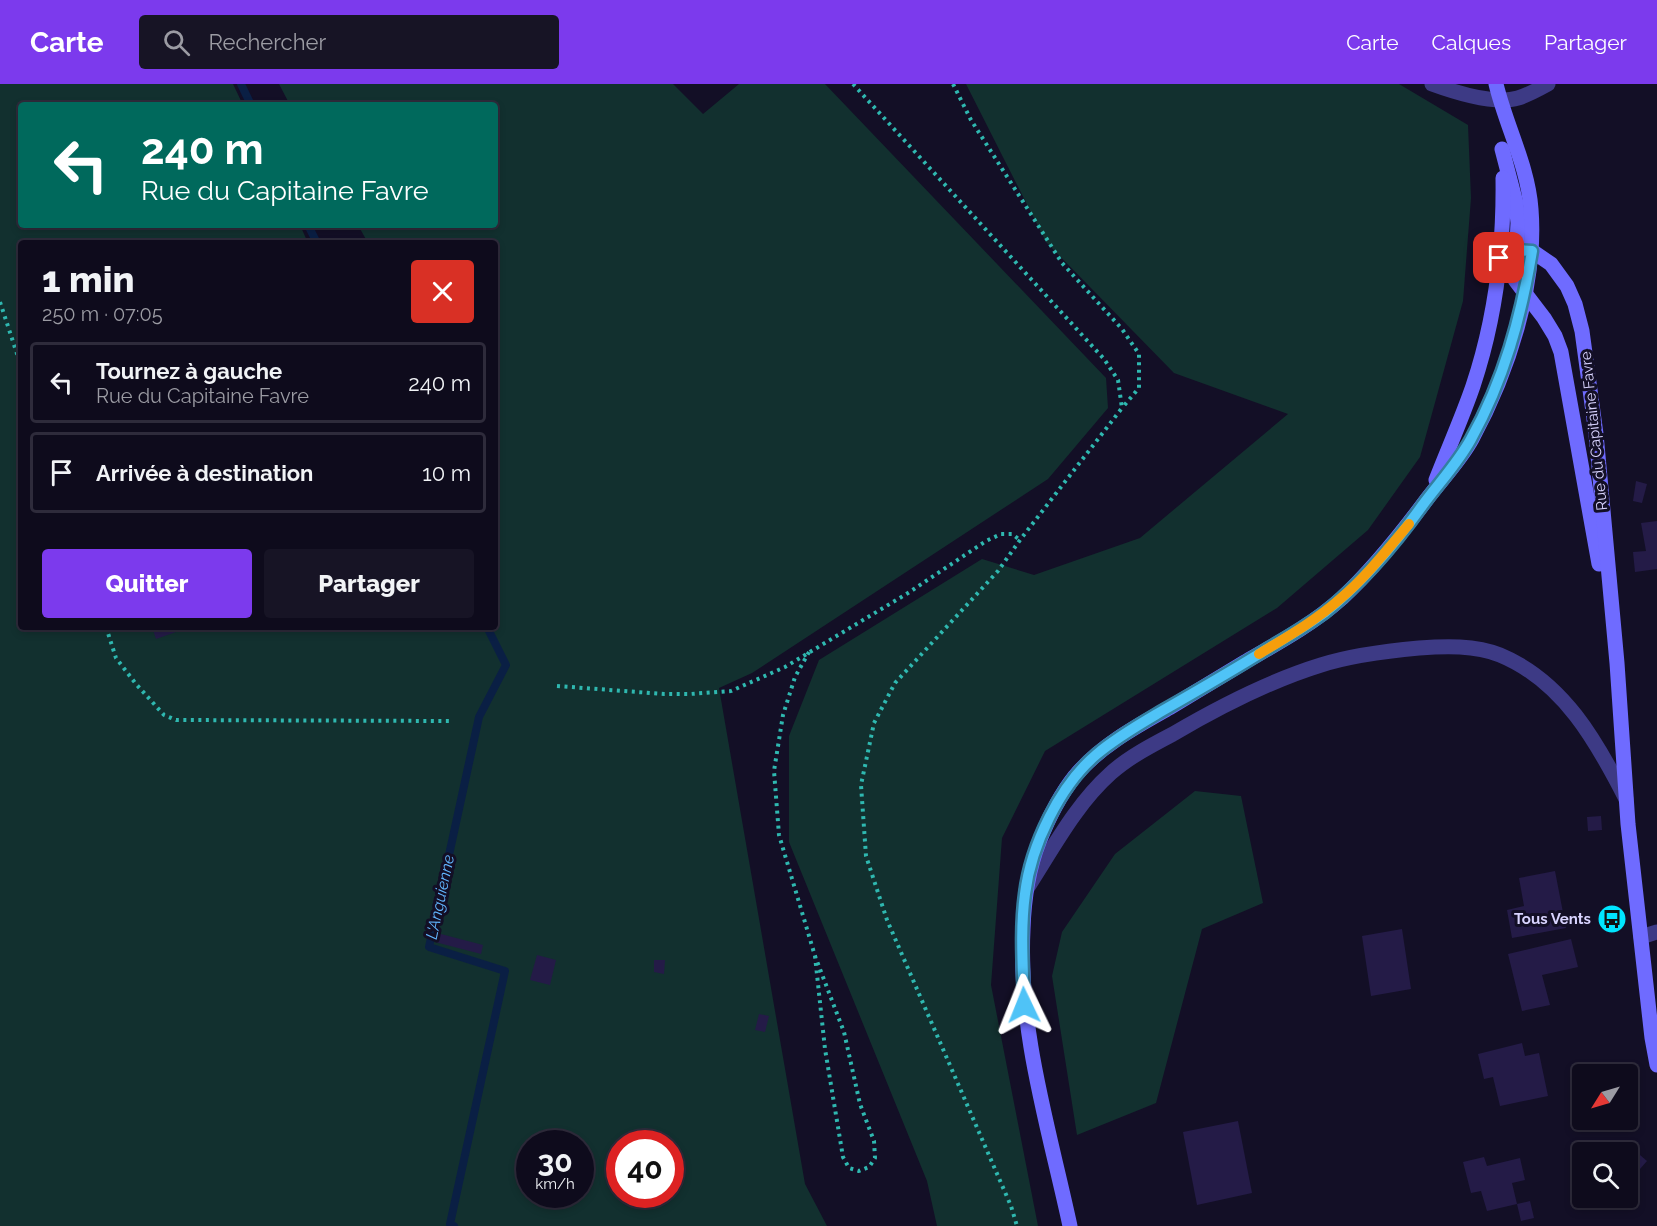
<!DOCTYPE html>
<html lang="fr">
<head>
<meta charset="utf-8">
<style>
  :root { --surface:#0e0b1c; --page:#171425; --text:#f1f3f6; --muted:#9b9ba3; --line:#2e2b3b; --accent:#7c3aed }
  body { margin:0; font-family:Raleway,sans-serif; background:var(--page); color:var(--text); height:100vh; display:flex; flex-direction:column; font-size:22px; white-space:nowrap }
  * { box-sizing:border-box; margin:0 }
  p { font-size:20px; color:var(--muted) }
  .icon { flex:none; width:33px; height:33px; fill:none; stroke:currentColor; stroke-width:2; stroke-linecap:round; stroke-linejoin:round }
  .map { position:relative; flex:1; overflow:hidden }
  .sheet { position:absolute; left:18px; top:156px; width:480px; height:390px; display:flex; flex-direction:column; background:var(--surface); border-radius:6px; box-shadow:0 3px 9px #0003,0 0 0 2px var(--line) }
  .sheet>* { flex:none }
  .banner { position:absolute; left:18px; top:18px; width:480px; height:126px; border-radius:6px; box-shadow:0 3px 9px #0003,0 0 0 2px var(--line); background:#00695c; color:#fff; overflow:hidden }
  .needle { width:39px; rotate:233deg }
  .tools { position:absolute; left:1572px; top:980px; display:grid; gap:12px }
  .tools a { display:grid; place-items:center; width:66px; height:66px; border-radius:6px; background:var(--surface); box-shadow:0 3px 9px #0003,0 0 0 2px var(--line); font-size:30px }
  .speed { position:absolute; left:516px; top:1046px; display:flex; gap:12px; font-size:30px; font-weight:700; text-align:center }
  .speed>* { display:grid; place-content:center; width:78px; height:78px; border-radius:50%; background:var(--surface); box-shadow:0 3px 9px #0003,0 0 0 2px var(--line); line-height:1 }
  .speed small { font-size:15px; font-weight:400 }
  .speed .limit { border:9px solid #d22; background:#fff; color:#111 }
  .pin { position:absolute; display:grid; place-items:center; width:51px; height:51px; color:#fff; margin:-26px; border-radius:12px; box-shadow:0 3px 9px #0006 }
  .me { position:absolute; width:66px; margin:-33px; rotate:358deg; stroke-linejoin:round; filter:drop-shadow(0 0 4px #0008) }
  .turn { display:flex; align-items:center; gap:21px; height:126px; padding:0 24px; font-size:27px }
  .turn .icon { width:78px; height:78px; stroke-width:2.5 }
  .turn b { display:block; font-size:42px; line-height:51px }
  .round { display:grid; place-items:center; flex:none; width:63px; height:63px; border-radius:6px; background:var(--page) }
  .headline { display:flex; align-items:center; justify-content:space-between; height:102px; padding:0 24px }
  h1 { font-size:36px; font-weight:800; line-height:45px }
  .primary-button { display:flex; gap:12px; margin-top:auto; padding:12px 24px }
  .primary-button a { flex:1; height:69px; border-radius:6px; background:var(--accent); color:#fff; font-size:24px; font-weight:800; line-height:69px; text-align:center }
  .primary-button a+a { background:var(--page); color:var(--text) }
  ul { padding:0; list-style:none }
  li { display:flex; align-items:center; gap:18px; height:81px; margin:0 12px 9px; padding:0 12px; border:3px solid var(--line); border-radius:6px }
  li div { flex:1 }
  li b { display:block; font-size:22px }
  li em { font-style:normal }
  header { display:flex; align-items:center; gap:36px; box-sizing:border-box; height:84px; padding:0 30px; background:var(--accent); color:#fff }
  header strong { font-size:28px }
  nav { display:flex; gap:33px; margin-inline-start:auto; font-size:21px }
  .search { width:420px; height:54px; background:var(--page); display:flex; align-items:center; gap:15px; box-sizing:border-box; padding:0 21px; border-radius:6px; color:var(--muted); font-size:22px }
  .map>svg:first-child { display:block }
</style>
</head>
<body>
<header>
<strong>Carte</strong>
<div class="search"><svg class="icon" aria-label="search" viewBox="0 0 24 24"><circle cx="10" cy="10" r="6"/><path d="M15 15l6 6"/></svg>Rechercher</div>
<nav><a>Carte</a><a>Calques</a><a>Partager</a></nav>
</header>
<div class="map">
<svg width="1657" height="1142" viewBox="0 0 1657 1142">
  <rect width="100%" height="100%" fill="#130f26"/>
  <!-- green -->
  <g fill="#12302f" fill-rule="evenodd">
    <path d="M0 0H233L243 21H21V141H300L308 159H21V543H495V159H368L358 141H495V21H290L279 0H673L703 30 739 0H825L1106 294 1108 324 1048 395 752 589 719 604 805 1100 827 1142H0ZM530 1059H580V1110H530ZM620 1059H670V1110H620Z"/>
    <polygon points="966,0 1399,0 1468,41 1471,114 1463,217 1420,373 1368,446 1277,524 1045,667 1002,754 991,901 1038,1142 937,1142 927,1097 789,758 789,652 819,576 982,475 1034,491 1140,454 1288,330 1174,289 1046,158"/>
    <polygon points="1195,707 1241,712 1263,819 1202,845 1156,1019 1077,1051 1052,892 1062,848 1115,770"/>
  </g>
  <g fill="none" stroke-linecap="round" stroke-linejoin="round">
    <!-- stream -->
    <g stroke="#0a1f44" stroke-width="8">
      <polyline points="241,0 251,21"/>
      <polyline points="308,141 317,159"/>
      <polyline points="454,1142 450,1140 505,887 429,863 479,633 506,581 487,543"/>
    </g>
  </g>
  <!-- building -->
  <g fill="#241b47">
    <polygon points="1636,397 1647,400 1642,419 1633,417"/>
    <polygon points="1657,437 1657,485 1635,488 1633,468 1646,467 1641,439"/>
    <polygon points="152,543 174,543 176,548 156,555"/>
    <polygon points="1601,732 1602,746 1588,747 1587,733"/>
    <polygon points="1555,787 1566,844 1512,854 1507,826 1524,822 1519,794"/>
    <polygon points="1402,845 1411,905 1371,912 1362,852"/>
    <polygon points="437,849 483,861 481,870 435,858"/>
    <polygon points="1571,855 1578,883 1542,891 1550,921 1522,927 1508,870"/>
    <polygon points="537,871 556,876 550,901 530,896"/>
    <polygon points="654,876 665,876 664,890 654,888"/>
    <polygon points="759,930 769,932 765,948 755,946"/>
    <polygon points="1522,959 1525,972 1539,969 1548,1012 1500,1022 1493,993 1484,995 1478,970"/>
    <polygon points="1238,1037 1252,1109 1197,1121 1183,1048"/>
    <polygon points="1640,1071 1647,1077 1640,1085 1634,1079"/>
    <polygon points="1484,1073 1487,1082 1520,1074 1525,1096 1512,1099 1517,1120 1530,1117 1534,1134 1521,1137 1517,1120 1487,1127 1481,1107 1471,1109 1463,1078"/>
  </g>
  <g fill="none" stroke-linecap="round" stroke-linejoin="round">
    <!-- path -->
    <g stroke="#2fb8b0" stroke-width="4" stroke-dasharray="3 4.5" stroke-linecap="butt">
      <polyline points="853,0 1104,275 1118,296 1122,324 1020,456 998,487 895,599 874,639 861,701 866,772 887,836 1011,1122 1017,1142"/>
      <polyline points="953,0 971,36 1062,179 1122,245 1139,270 1139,304 1122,324"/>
      <polyline points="0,218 21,282"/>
      <polyline points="106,543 116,574 136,600 164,631 176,636 450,637"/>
      <polyline points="809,568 795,593 783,631 774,687 779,751 815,872 844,948 860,1020 874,1057 875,1074 869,1083 859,1087 849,1084 843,1073 825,965 815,872"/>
      <polyline points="557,602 664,610 690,610 731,607 785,583 908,509 986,457 1001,450 1012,450 1020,456"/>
    </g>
    <!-- street -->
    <g stroke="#3d3a85" stroke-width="15">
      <path d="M1432 0C1454 8 1495 21 1518 14 1528 11 1539 5 1548 0"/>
      <path d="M1026 806C1052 766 1075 721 1111 689 1129 673 1152 661 1173 650 1219 623 1269 597 1321 581 1352 571 1386 567 1419 564 1445 562 1475 561 1500 571 1563 597 1597 658 1626 715"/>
      <polyline points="1641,853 1657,848"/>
    </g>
    <!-- secondary -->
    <g stroke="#6f6bff" stroke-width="15">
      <polyline points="1502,65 1516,119 1518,139 1515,196 1544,234 1555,252 1561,268 1599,480"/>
      <polyline points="1499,173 1516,166 1532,167 1551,180 1567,202 1575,220 1582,247 1596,350 1617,579 1628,740 1652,954 1657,981"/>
      <path d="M1436 396C1448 365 1462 334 1473 302 1495 236 1504 163 1503 94"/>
      <path d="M1070 1142C1049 1044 1018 947 1023 845 1024 815 1028 786 1039 758 1048 735 1060 711 1075 692 1100 662 1135 643 1169 624 1194 609 1220 593 1245 578 1278 559 1313 540 1342 514 1374 484 1401 450 1427 415 1442 395 1460 377 1472 355 1508 288 1537 201 1531 125 1528 82 1506 42 1496 0"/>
    </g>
  </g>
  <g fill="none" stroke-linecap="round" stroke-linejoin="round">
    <!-- route casing -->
    <g stroke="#337fa1" stroke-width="15">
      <path id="route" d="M1024 921C1023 884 1020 846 1025 810 1031 761 1060 701 1097 670 1117 653 1140 640 1162 627 1197 607 1232 587 1267 565 1286 554 1306 542 1324 529 1362 499 1394 461 1422 422 1438 400 1458 379 1471 355 1504 296 1521 233 1532 167L1516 166 1499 174"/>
    </g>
    <!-- route -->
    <use href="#route" stroke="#4fc3f7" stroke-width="10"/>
    <!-- slow -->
    <path stroke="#f59e0b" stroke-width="10" d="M1259 570C1287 553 1315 537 1340 515 1366 493 1387 466 1409 440"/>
  </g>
  <!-- icons -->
  <defs>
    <g id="bus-disc" transform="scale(1.5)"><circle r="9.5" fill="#00e5ff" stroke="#130f26"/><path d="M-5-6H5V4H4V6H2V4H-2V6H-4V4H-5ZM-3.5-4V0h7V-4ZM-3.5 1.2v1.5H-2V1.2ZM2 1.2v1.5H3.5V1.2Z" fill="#111"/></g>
  </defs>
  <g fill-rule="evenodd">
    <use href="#bus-disc" x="1612" y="835"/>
  </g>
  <g text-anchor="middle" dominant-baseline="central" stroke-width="6" stroke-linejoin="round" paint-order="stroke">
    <!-- street labels -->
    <g font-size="15" fill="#d9d4ff" stroke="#130f26">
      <text transform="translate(1594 347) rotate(-96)">Rue du Capitaine Favre</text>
    </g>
    <!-- poi labels -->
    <g font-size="15" font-weight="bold" fill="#d9d4ff" stroke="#130f26" text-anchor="end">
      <text x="1591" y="835">Tous Vents</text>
    </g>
    <!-- water labels -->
    <g font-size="16" font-style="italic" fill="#62b6ff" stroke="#130f26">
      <text transform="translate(440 813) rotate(-78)">L'Anguienne</text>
    </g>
  </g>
</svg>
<div class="tools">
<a><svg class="needle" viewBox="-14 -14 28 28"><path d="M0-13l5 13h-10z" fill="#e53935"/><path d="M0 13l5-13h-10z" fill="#9b9ba3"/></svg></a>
<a><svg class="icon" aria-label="search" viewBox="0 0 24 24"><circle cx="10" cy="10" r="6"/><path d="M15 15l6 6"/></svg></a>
</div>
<div class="speed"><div>30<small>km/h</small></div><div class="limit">40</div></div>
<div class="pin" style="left:1499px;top:174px;background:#d93025"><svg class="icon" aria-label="arrive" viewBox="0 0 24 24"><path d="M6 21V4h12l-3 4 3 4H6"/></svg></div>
<svg class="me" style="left:1024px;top:921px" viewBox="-20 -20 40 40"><path d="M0-17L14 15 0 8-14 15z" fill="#4fc3f7" stroke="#fff" stroke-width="4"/></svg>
<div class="banner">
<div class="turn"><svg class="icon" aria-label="left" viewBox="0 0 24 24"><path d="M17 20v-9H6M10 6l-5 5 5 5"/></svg><div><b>240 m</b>Rue du Capitaine Favre</div></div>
</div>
<section class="sheet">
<div class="headline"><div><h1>1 min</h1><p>250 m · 07:05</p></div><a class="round" style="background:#d93025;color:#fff"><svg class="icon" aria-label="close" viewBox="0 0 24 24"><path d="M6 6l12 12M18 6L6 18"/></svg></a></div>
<ul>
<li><svg class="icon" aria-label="left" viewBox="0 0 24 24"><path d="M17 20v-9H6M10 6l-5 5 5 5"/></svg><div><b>Tournez à gauche</b><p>Rue du Capitaine Favre</p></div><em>240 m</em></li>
<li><svg class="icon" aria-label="arrive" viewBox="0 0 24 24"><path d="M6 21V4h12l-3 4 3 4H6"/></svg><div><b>Arrivée à destination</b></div><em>10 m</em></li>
</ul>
<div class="primary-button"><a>Quitter</a><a>Partager</a></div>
</section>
</div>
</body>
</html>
